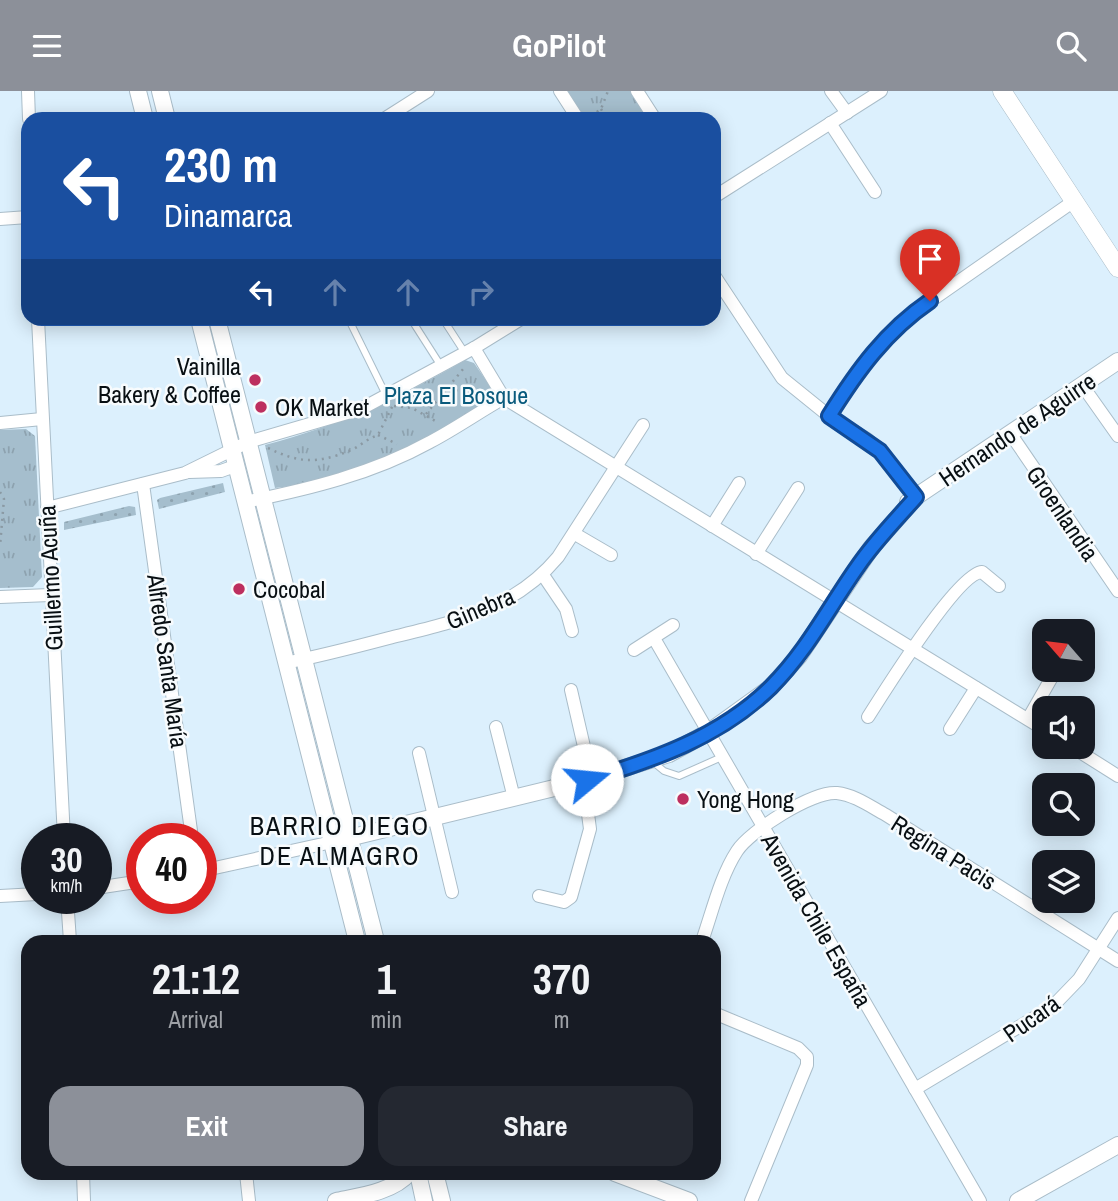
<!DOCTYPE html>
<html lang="en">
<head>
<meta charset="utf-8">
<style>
  :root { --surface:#171b24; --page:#242831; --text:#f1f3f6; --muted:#9ea1a6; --accent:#8c9099 }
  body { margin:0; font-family:"Archivo Narrow",sans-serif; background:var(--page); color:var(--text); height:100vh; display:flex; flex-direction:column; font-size:26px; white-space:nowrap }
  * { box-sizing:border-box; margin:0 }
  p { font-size:23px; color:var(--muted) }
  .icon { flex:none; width:38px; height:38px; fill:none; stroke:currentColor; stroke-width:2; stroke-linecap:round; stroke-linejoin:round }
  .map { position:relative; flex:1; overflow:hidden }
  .details { position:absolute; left:21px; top:844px; width:700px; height:245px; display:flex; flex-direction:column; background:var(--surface); border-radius:21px; box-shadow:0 4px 18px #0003 }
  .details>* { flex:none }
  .hud { position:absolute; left:21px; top:21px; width:700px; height:214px; border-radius:21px; box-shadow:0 4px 18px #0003; background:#1a4fa0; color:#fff; overflow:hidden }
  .needle { width:46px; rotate:298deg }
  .buttons { position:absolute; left:1032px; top:528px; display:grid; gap:14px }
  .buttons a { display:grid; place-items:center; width:63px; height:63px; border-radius:14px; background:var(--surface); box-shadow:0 4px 18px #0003; font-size:35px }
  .speed { position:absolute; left:21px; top:732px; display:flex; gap:14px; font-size:35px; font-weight:700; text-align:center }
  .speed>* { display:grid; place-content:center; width:91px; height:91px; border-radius:50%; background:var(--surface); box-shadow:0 4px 18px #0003; line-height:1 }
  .speed small { font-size:18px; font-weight:400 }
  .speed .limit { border:10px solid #d22; background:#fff; color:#111 }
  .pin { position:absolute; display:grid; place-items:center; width:60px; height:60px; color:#fff; margin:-72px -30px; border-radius:50% 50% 50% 0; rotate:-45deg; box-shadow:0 0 7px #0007 }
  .pin .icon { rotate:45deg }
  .me { position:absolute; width:77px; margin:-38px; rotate:73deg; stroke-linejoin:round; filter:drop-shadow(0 0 5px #0008) }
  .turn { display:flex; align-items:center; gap:24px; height:147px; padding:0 28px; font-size:32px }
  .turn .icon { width:91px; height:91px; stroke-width:2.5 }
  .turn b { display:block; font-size:49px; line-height:60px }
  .lanes { display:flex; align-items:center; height:66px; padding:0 28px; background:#0003; justify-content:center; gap:35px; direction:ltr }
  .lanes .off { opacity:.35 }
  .eta { display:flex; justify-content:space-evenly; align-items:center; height:119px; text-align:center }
  .eta b { font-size:42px; font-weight:800; line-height:49px }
  .cta { display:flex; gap:14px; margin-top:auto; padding:14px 28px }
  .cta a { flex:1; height:80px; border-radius:21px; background:var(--accent); color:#fff; font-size:28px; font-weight:800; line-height:80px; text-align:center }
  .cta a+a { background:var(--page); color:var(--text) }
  header { display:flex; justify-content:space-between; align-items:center; height:91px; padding:0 28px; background:var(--accent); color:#fff; font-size:32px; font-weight:800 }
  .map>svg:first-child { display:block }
</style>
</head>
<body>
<header><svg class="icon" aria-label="menu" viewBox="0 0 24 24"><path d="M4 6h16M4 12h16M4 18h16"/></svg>GoPilot<svg class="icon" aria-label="search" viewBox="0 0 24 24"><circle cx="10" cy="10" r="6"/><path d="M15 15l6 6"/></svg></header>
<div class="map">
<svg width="1118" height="1110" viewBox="0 0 1118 1110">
  <defs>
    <pattern id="grass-dots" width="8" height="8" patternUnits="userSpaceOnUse" patternTransform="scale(1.75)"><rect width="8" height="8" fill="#a5becd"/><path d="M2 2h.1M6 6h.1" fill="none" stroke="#8da2af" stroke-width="1.8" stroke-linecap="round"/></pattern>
    <pattern id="park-tufts" width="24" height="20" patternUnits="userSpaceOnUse" patternTransform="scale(1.75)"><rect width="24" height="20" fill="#a5becd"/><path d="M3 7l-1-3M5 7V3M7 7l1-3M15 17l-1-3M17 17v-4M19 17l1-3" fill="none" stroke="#8da2af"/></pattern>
  </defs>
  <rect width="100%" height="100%" fill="#dcf0fd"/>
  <!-- grass -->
  <g fill="url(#grass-dots)">
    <polygon points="223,392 225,401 159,418 157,409 160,407"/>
    <polygon points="129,415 135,416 136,424 64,439 64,431"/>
  </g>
  <!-- park -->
  <g fill="url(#park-tufts)">
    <polygon points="567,0 630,0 647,28 585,28"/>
    <path d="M465 269 474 272 494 301C481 332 353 380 318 390 304 394 289 395 275 397L265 354C340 334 398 308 465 269Z"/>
    <polygon points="26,338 35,345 42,486 33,496 0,497 0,339"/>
  </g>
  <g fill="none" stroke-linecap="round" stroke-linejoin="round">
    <!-- service casing -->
    <g stroke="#aabdc9" stroke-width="8">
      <g id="service">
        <polyline points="411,228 441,275"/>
        <polyline points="443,228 465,262"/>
        <polyline points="351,233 386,304"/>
        <polyline points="653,671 664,680 679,685 724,665"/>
      </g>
    </g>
    <!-- minor casing -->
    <g stroke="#aabdc9" stroke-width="14">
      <g id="minor">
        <polyline points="28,0 29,28"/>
        <polyline points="560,0 578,28"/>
        <polyline points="637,0 655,28"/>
        <polyline points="831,0 847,22"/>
        <polyline points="384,28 428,0"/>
        <polyline points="830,32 875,101"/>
        <polyline points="714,106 881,0"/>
        <polyline points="0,128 28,126"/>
        <polyline points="714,184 782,287 829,325 867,348 880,360 916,406"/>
        <polyline points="38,228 64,747"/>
        <polyline points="474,257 504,307 1045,639"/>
        <polyline points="1082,294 1118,345"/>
        <polyline points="829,325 856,283 883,250 909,225 1074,110"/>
        <polyline points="0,332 42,328"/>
        <polyline points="1010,342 1118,500"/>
        <polyline points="189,381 221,380 235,375"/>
        <polyline points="143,393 192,747"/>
        <path d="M245 411C309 398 372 383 430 351 455 338 479 321 504 307"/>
        <polyline points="47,417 185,382 248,351 361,318 474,257 521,228"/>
        <polyline points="712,435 739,392"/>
        <polyline points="575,443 611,464"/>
        <polyline points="756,463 798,397"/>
        <polyline points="543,484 566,518 572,540"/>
        <polyline points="0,506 50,504"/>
        <polyline points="655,549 980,1110"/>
        <polyline points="634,559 673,534"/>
        <path d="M285 572C320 565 355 556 389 547 454 531 514 519 558 466L643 334"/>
        <path d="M868 626C884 601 958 482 982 481L999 495"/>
        <polyline points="1028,628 1056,579"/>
        <polyline points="496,636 514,707"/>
        <polyline points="950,638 976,597"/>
        <polyline points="1072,656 1118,685"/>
        <polyline points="419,662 452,801"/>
        <polyline points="201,780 332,751"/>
        <polyline points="96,797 142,790"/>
        <polyline points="0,805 37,803"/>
        <polyline points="539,805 564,811 571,806 590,738 586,708 588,673 571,599"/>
        <polyline points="67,807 70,850"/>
        <path d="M702 850C712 822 720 786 737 760 750 740 812 700 837 702 855 704 871 716 886 724L1118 870"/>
        <polyline points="714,922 798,957 807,966 807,974 751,1110"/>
        <polyline points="915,998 1052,916 1079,888 1118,827"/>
        <polyline points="83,1082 84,1110"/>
        <polyline points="246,1082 249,1110"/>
      </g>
    </g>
    <!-- tertiary casing -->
    <g stroke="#aabdc9" stroke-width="18">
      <g id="tertiary">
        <polyline points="138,0 145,28"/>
        <polyline points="160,0 167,28"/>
        <polyline points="199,228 357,850"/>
        <polyline points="217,228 376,850"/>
        <polyline points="908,411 1118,270"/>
        <polyline points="332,751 587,689 669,663 709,641 770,597 799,565 871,457 916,406"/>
        <polyline points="418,1082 424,1110"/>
        <polyline points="435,1082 442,1110"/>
        <polyline points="615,1082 689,1110"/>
        <path d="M336 1110C360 1105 393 1101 409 1082"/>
        <polyline points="1018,1110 1118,1054"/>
      </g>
    </g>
    <!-- secondary casing -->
    <g stroke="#aabdc9" stroke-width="19">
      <polyline id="secondary" points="1002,0 1118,177"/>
    </g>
    <!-- path -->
    <g stroke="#8a99a3" stroke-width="2.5" stroke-dasharray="2 5" stroke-linecap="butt">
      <polyline points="601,18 607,28"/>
      <polyline points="591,25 601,18 608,0"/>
      <polyline points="607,26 624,28"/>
      <polyline points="449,297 478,307"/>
      <polyline points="394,315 412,317 439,332"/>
      <polyline points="426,323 464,277"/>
      <polyline points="378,344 397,353"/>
      <path d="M268 357C299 372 316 373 349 360 358 357 366 348 378 344L393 314"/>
      <polyline points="0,401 4,408 0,455"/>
    </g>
    <!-- service -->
    <use href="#service" stroke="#fff" stroke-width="6"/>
    <!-- minor -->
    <use href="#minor" stroke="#fff" stroke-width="12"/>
    <!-- tertiary -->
    <use href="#tertiary" stroke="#fff" stroke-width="16"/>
    <!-- secondary -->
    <use href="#secondary" stroke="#fff" stroke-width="18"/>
  </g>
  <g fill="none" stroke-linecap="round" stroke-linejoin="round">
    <!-- route casing -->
    <g stroke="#114b97" stroke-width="18">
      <path id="route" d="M587 689C654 669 720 646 771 596 807 560 829 516 858 475 875 450 896 429 916 406L880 360 829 325C857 280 886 240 930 210"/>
    </g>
    <!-- route -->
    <use href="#route" stroke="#1a73e8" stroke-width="12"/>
  </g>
  <!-- markers -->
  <g fill="#bd2f5f" stroke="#f7fbfd" stroke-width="2.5">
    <circle cx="255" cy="289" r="7"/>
    <circle cx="261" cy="316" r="7"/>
    <circle cx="239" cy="498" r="7"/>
    <circle cx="683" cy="708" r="7"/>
  </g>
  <g text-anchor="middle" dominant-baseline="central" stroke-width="5" stroke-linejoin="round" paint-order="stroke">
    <!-- poi labels -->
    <g font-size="24" fill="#080f13" stroke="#f7fbfd" text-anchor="start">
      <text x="241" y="275" text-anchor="end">Vainilla<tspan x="241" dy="28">Bakery &amp; Coffee</tspan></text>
      <text x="275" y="316">OK Market</text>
      <text x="253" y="498">Cocobal</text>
      <text x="697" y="708">Yong Hong</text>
    </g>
    <!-- park labels -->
    <g font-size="24" fill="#095a7c" stroke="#f7fbfd">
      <text x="456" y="304">Plaza El Bosque</text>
    </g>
    <!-- street labels -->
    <g font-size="24" fill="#080f13" stroke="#f7fbfd">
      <text transform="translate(1017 338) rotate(-34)">Hernando de Aguirre</text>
      <text transform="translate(1063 422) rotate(56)">Groenlandia</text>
      <text transform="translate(50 487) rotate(-93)">Guillermo Acuña</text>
      <text transform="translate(480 517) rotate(-23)">Ginebra</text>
      <text transform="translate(168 570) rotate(82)">Alfredo Santa María</text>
      <text transform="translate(944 761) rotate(32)">Regina Pacis</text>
      <text transform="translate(817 829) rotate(60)">Avenida Chile España</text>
      <text transform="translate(1031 927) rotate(-35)">Pucará</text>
    </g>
    <!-- neighbourhood labels -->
    <g font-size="26" letter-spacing="2" fill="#080f13" stroke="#f7fbfd">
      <text x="340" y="734">BARRIO DIEGO<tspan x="340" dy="30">DE ALMAGRO</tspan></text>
    </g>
  </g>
</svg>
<div class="buttons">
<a><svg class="needle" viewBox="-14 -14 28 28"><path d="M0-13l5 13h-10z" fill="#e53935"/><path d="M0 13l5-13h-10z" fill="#9ea1a6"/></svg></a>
<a><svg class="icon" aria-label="sound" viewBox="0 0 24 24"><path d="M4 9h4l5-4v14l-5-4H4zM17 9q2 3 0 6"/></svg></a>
<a><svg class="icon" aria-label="search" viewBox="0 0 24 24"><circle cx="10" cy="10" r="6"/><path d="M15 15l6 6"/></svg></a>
<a><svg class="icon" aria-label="layers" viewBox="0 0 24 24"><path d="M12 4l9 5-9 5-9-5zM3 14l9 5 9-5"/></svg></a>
</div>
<div class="speed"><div>30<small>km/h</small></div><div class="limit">40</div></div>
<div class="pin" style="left:930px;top:210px;background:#d93025"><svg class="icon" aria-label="arrive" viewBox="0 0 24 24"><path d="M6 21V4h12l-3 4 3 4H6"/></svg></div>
<svg class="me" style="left:587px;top:689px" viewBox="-20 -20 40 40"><circle r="19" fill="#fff"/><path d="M0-13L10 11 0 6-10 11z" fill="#1a73e8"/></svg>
<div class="hud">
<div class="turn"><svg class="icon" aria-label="left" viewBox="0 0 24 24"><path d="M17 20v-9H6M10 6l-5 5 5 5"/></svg><div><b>230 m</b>Dinamarca</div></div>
<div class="lanes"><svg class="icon" aria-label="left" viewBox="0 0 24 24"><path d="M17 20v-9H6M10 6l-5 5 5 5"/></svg><svg class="icon off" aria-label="ahead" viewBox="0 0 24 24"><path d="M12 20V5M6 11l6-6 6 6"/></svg><svg class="icon off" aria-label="ahead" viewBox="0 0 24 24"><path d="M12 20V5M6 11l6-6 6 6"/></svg><svg class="icon off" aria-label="right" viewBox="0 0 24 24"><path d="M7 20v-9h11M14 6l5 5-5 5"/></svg></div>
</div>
<section class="details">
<div class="eta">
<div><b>21:12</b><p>Arrival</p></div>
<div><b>1</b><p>min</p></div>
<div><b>370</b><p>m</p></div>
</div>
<div class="cta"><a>Exit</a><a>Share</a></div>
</section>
</div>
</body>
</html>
